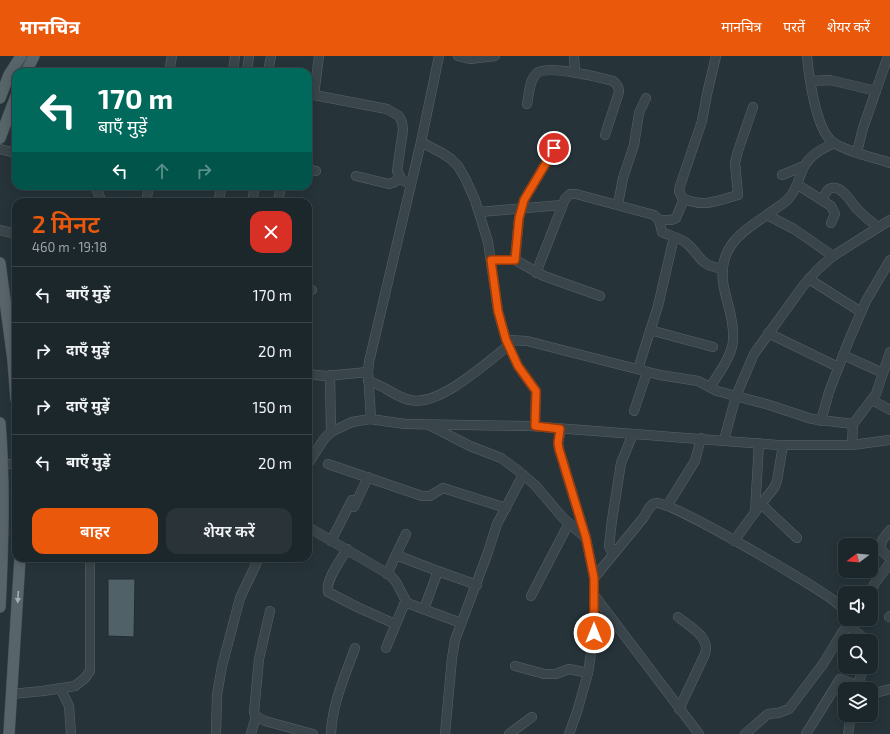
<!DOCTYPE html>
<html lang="hi">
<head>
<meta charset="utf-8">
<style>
  :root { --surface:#1c272c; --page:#293338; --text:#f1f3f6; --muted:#a0a5a9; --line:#3a4448; --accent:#ea580c }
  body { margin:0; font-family:"Exo 2","Noto Sans Devanagari",sans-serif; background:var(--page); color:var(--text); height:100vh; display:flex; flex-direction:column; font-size:15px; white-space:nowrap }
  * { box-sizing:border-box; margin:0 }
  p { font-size:13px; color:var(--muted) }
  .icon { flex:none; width:22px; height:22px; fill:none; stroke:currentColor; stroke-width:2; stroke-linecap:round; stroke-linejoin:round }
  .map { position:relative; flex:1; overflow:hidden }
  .drawer { position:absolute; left:12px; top:142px; width:300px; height:364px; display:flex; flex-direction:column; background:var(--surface); border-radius:12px; box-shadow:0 2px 10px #0003,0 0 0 1px var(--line) }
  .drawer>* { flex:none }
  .guide { position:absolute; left:12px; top:12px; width:300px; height:122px; border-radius:12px; box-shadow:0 2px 10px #0003,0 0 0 1px var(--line); background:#00695c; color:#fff; overflow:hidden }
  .needle { width:26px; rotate:254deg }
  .tools { position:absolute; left:838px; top:482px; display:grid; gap:8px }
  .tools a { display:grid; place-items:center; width:40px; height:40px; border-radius:8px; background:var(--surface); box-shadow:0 2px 10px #0003,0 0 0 1px var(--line); font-size:20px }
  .pin { position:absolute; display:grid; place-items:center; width:34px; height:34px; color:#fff; margin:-17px; border:2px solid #fff; border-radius:50%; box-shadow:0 1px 4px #0007 }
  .me { position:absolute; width:44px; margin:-22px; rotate:0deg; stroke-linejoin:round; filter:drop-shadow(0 0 3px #0008) }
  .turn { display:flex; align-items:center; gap:14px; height:84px; padding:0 20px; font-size:18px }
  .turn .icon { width:52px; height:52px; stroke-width:2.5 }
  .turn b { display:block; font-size:28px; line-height:34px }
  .lanes { display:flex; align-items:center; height:38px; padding:0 20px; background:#0003; justify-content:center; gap:20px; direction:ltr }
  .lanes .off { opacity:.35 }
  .round { display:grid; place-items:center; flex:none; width:42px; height:42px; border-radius:12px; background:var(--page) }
  .summary { display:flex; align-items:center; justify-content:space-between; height:68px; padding:0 20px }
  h1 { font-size:24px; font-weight:600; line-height:30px; color:var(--accent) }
  .action { display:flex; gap:8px; margin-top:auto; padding:8px 20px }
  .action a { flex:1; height:46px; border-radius:12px; background:var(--accent); color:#fff; font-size:16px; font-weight:600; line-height:46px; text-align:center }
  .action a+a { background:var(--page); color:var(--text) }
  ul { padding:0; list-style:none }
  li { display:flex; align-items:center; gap:12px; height:56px; padding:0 20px; border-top:1px solid var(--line) }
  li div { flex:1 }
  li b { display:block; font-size:15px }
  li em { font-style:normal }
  header { display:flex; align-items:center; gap:24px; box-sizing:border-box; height:56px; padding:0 20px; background:var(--accent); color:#fff }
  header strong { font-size:19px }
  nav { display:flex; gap:22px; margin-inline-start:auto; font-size:14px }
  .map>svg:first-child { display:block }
</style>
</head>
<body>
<header>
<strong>मानचित्र</strong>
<nav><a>मानचित्र</a><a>परतें</a><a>शेयर करें</a></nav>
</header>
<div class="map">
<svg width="890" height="678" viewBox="0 0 890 678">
  <rect width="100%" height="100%" fill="#26343a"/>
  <!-- building -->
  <polygon fill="#516168" stroke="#202c31" points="108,523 135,523 134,581 108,580"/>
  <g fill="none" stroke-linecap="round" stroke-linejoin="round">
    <!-- minor casing -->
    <g stroke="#576368" stroke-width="10">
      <g id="minor">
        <polyline points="458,0 470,3 495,0"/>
        <polyline points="574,0 575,16"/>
        <path d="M716 0 707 38 702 65 680 130 679 135 682 142C704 152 716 145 738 139L735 107 738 95 753 51"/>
        <path d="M807 0C809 21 816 76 834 87 850 97 873 101 890 107"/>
        <polyline points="169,16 172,0"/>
        <polyline points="233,16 235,0"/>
        <polyline points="247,16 249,0"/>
        <polyline points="268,16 271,0"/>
        <polyline points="811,25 830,24 876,35"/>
        <polyline points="308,39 314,39 387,53 399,60 402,66 403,74 397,115 402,124 411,129"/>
        <polyline points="314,39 319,0"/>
        <path d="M527 48C529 39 529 25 536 18 546 8 599 21 613 25 617 28 619 31 619 36L605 79"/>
        <polyline points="421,86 442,97 451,103 458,110 465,122 475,144 488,186 498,255 506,284 518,310 536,335 535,370"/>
        <polyline points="0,93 16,97"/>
        <polyline points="857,96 863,72 888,0"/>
        <polyline points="308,113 316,115"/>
        <polyline points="782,119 804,110"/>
        <polyline points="356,120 389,128 395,126 400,121"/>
        <polyline points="798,129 831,150 835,158 831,167"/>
        <polyline points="95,130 102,146"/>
        <path d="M822 143C825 139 827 132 832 132 843 130 852 148 858 154 864 160 871 166 878 171"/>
        <polyline points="146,146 149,130"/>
        <polyline points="218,146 222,130"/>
        <polyline points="252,146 255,130"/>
        <polyline points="278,146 281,130"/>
        <polyline points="618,148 623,122 634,89 639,57 646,42"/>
        <polyline points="479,156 562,149"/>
        <polyline points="659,164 671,164 676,162 684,143"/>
        <polyline points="0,174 16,178"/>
        <path d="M833 200 794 173 767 159C774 153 783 149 789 142 798 132 799 119 805 109 812 97 823 93 834 87"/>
        <polyline points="491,204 515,204 544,220 600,240"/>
        <polyline points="515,204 519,162 524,144 549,102 558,83"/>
        <path d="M536 217 565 143 570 138H576L654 159 659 164 662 176C670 180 678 181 685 186 702 199 697 209 723 213"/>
        <polyline points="809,223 861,256"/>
        <polyline points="308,233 312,234"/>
        <polyline points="650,274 713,291"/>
        <polyline points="768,277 838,311"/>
        <polyline points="506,284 527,285 660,319 698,325 717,335 766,348 812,363 853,368"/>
        <polyline points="843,299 883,317"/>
        <polyline points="638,313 658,250 674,181"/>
        <polyline points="308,318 325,320 368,316"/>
        <polyline points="330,319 331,376"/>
        <path d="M368 325C384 329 395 341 410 344 439 351 486 307 508 290"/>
        <path d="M710 331C718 319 727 307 731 294 735 284 733 271 731 261 729 249 724 237 723 225 719 191 742 175 767 159"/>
        <polyline points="872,344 890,354"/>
        <polyline points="634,355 647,316"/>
        <polyline points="371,363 368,316 369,306 421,86 439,0"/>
        <polyline points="821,365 829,336 849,284 866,245 890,204"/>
        <polyline points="429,369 470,390 501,402 516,413 535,429 563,462 586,482 594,522 594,577 588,617 577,656 569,678"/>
        <polyline points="561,373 558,387 559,393 586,482"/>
        <polyline points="724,384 736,340 754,298 803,230 817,214 833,200 890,164"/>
        <polyline points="852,389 853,368 876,338 890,296"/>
        <polyline points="3,408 16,408"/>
        <polyline points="308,408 324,383 331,376 352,366 370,363 405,368 530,370 778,389 852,389 890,384"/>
        <polyline points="328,408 422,440 430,440 443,432 506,452"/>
        <polyline points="761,448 797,482"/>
        <polyline points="667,450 695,405 701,382"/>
        <polyline points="354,451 368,421"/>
        <polyline points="755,456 759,387"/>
        <polyline points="308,471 390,519 396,526 407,547 461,567"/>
        <polyline points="890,474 883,483 880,491 883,496 890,502"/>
        <polyline points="331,485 352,444"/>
        <polyline points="734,485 761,448 774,432 777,425 783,389"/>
        <path d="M347 493C341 504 325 524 328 536L357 551 395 568"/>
        <polyline points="617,494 610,493 609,490 612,464 621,407 633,378"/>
        <polyline points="396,499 435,514 477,529"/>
        <polyline points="387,518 406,478"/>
        <path d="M594 522 644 461C647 456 650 448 656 447 672 445 813 529 833 544 837 547 841 551 845 554"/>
        <polyline points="870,537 875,527 890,507"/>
        <polyline points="594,539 699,678"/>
        <polyline points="531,540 569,467"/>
        <polyline points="424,553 438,515"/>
        <polyline points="270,555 259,603 254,656 256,660 265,665 313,678"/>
        <path d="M678 561C689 570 711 581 705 598L679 653"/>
        <polyline points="889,561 890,560"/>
        <polyline points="848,570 861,580 864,585"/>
        <polyline points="386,592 405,546"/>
        <polyline points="515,610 544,618 556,618 569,613 588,617"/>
        <polyline points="60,632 69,650 71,678"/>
        <polyline points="856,633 864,611"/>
        <polyline points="871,634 879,636 890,633"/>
        <polyline points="11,638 43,635 75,630 85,622 90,615 90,502"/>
        <polyline points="216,678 217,639 222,610 240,542 259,502"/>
        <polyline points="251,678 256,660"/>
        <path d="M331 678C332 648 345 620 355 592"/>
        <polyline points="445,678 452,602 455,584 487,499 497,468 523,419"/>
        <polyline points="509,678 532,661"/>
        <polyline points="745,678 768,658 778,657 789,653 823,608 843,575 857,563"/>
        <polyline points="806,678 840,623 867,633"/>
        <polyline points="848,678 851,659"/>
      </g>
    </g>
    <!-- major casing -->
    <g stroke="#455156" stroke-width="12">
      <g id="major">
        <polyline points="26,16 34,0"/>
        <polyline points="0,42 9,19 21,0"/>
        <polyline points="0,82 16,40"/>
        <polyline points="0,207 13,304 16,343"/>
        <path d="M0 367C5 429 3 490 0 551"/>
        <polyline points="9,678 20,502"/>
      </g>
    </g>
    <!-- minor -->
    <use href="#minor" stroke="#39454a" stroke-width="9"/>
    <!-- major -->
    <use href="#major" stroke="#57646a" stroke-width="11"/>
  </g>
  <!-- one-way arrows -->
  <defs><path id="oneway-solid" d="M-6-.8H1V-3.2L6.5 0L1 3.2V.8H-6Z"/></defs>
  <use fill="#a2aeb4" href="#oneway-solid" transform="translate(18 541) rotate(94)"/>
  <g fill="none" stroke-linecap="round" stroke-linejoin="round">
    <!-- route casing -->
    <g stroke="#983908" stroke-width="10">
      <polyline id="route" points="554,92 549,102 524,144 519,162 515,204 491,204 498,255 506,284 518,310 536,335 535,370 560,373 558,387 559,393 586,482 594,522 594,577"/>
    </g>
    <!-- route -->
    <use href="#route" stroke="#ea580c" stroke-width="7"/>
  </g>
</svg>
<div class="tools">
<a><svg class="needle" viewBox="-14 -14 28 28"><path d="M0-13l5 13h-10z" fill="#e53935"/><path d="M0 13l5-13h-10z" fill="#a0a5a9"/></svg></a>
<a><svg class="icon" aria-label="sound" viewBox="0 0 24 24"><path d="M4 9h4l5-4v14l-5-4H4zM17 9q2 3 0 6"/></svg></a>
<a><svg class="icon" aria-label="search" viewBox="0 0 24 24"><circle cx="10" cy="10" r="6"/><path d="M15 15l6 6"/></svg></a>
<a><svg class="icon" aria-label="layers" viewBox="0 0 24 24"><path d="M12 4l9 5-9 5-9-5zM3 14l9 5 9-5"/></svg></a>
</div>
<div class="pin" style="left:554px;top:92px;background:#d93025"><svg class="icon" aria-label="arrive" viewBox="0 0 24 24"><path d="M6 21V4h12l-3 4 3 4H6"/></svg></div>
<svg class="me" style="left:594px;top:577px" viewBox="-20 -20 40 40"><circle r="17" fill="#ea580c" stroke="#fff" stroke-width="3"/><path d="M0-11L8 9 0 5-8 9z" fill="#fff"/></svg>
<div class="guide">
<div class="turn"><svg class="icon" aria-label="left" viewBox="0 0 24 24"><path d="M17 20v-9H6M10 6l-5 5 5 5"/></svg><div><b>170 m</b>बाएँ मुड़ें</div></div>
<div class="lanes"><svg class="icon" aria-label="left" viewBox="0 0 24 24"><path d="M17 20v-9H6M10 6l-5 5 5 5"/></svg><svg class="icon off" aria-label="ahead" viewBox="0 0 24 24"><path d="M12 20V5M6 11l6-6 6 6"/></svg><svg class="icon off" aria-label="right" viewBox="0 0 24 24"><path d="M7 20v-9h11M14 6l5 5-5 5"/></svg></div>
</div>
<section class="drawer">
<div class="summary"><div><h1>2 मिनट</h1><p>460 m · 19:18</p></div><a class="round" style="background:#d93025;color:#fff"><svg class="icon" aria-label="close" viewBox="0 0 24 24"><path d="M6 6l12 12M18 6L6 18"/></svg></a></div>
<ul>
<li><svg class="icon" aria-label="left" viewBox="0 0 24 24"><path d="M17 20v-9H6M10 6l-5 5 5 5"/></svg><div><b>बाएँ मुड़ें</b></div><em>170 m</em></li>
<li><svg class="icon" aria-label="right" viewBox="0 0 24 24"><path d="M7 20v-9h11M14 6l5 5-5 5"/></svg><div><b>दाएँ मुड़ें</b></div><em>20 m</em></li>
<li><svg class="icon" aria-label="right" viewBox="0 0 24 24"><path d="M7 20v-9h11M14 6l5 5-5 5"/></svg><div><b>दाएँ मुड़ें</b></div><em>150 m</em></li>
<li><svg class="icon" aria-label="left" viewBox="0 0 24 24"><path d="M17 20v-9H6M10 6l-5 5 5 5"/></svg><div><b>बाएँ मुड़ें</b></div><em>20 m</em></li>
</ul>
<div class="action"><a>बाहर</a><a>शेयर करें</a></div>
</section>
</div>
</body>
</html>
